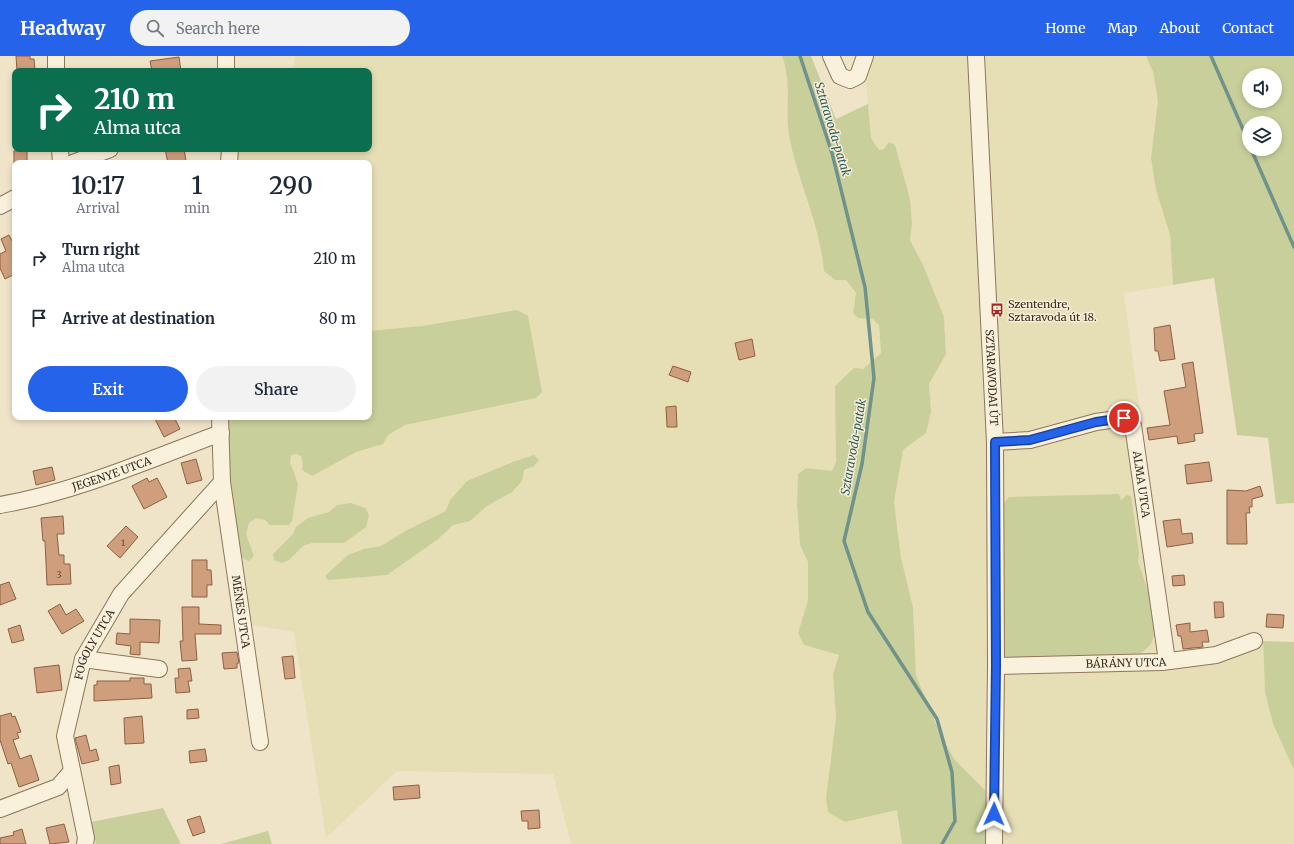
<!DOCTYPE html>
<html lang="en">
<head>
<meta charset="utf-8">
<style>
  :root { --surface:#fff; --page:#f2f2f3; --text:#1f2937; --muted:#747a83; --accent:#2563eb }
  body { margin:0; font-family:Merriweather,serif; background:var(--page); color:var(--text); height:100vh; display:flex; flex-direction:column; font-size:15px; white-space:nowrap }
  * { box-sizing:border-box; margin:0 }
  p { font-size:13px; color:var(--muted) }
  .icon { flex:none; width:22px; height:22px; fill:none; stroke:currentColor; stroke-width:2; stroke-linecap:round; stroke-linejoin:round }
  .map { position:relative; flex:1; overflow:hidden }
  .panel { position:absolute; left:12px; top:104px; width:360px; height:260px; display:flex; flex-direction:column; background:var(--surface); border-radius:8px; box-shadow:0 2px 6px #0003 }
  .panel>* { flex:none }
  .guide { position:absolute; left:12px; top:12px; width:360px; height:84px; border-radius:8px; box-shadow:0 2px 6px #0003; background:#0b6e4f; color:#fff; overflow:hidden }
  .tools { position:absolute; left:1242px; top:12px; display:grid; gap:8px }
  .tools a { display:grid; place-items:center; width:40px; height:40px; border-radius:50%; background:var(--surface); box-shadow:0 2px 6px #0003; font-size:20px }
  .pin { position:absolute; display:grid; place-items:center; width:34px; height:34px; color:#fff; margin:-17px; border:2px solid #fff; border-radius:50%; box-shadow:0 1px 4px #0007 }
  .me { position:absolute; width:44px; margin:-22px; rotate:1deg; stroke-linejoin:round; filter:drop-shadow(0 0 3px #0008) }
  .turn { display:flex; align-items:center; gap:14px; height:84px; padding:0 16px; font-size:18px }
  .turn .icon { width:52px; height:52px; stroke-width:2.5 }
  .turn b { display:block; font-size:28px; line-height:34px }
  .eta { display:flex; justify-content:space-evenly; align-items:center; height:68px; text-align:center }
  .eta b { font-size:24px; font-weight:600; line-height:28px }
  .action { display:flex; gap:8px; margin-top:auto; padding:8px 16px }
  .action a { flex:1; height:46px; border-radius:24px; background:var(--accent); color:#fff; font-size:16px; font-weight:600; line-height:46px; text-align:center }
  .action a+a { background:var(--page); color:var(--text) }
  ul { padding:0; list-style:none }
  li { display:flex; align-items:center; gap:12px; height:60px; padding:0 16px }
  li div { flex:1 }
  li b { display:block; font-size:15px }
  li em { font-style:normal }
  header { display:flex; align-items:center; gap:24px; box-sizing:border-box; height:56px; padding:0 20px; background:var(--accent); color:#fff }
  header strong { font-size:19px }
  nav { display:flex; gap:22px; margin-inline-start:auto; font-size:14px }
  .search { width:280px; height:36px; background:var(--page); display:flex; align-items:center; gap:10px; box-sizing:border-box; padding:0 14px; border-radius:22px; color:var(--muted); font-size:15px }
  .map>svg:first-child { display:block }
</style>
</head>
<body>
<header>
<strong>Headway</strong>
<div class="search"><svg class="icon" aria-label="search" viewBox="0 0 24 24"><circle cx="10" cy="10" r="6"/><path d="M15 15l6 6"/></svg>Search here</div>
<nav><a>Home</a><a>Map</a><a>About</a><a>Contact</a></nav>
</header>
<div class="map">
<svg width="1294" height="788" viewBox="0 0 1294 788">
  <rect width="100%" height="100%" fill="#f0e4c8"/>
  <!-- farmland -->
  <g fill="#e6deb5">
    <polygon points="295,0 782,0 787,12 789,78 796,110 822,194 824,215 835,224 846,224 856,237 853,257 874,263 879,269 881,297 863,313 832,415 806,412 798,418 797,448 800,489 808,506 808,544 798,577 804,589 839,599 833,618 836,662 826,742 846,766 898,754 902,788 571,788 553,718 397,715 326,782 294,576 246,568 231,361 369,361 369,107 234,107 234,93 369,93 369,15 293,15"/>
    <polygon points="869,0 1146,0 1153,16 1158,45 1151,102 1156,134 1170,179 1173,229 1124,237 1172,598 1213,594 1262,577 1265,636 1273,668 1294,714 1294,788 985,788 985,734 955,704 940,678 916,619 913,551 901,502 894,446 903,394 926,377 931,356 929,328 946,298 944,261 923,209 910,184 912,168 910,143 895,89 879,94 871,82 865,16"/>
  </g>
  <!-- green -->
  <g fill="#c9cf9b" fill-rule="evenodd">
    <path d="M782 0H811L836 63 868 48 871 82 879 94 884 93 889 86 895 89 910 143 912 168 910 184 923 209 944 261 946 298 929 328 931 356 926 377 903 394 894 446 901 502 913 551 916 619 940 678 955 704 985 734V788H902L897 754 845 766 828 756 826 742 836 662 833 618 839 599 804 589 798 577 808 544V506L800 489 797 448 798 418 806 412 832 415 836 405 835 330 854 312 863 313 881 297 879 269 873 263 858 262 853 257 856 237 846 224H835L824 215C820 168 797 125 789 79 785 53 792 24 782 0Z"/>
    <path d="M1146 0H1294V447L1276 448 1268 382 1237 379 1214 222 1173 229 1170 179 1156 134 1151 102 1158 45 1153 16ZM1249 19H1275V45H1249ZM1249 67H1275V93H1249Z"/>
    <polygon points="517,254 528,260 542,336 536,342 405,369 388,379 383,388 356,396 312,420 302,414 303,407 301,400 296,398 291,399 290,406 298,428 292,465 289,469 270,469 265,464 256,462 249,467 246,478 254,500 249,505 244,503 239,497 230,437 225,361 369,361 369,275 423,270"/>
    <polygon points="534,399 539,404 534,410 524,414 522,425 512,436 487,450 470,465 453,469 438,483 387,519 328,524 325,520 348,499 364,493 381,490 407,474 446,455 450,444 467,425 513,406"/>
    <polygon points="1119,438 1121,444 1127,439 1131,440 1139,496 1138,505 1156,559 1156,574 1151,588 1143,596 1131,599 1105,599 1012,604 1004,601 1001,597 1003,448 1009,441"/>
    <polygon points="351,447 365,452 369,459 366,471 344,487 312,487 303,490 289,504 282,507 274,504 273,498 293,478 296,471 308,462 329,456 337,449"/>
    <polygon points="1263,585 1294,586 1294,714 1273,668 1265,636"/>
    <polygon points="163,752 181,788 96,788 91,766"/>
    <polygon points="268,775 272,788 221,788"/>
  </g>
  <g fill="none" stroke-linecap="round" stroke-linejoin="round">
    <!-- stream -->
    <g stroke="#6f938a" stroke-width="3.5">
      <polyline points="800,0 832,97 865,231 874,322 862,408 844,485 868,556 937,663 952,716 955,765 942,788"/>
      <polyline points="1211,0 1249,87"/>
      <polyline points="1251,93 1294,191"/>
    </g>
  </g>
  <!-- building -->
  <g fill="#cf9f7d" stroke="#8d5f41">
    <polygon points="16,0 30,0 30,3 34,3 35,15 17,15"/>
    <polygon points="179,1 181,15 152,15 150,5"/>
    <polygon points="165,93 184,93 186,105 168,107"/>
    <rect x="14" y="95" width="13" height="12"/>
    <polygon points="9,179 12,185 15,184 15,218 5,223 0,212 0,198 6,195 1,183"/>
    <polygon points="1170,269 1175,303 1160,305 1158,295 1155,295 1154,272"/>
    <polygon points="752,283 755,300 739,304 735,287"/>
    <polygon points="1193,306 1203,377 1194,378 1195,385 1178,388 1177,380 1149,384 1147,372 1170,369 1164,335 1186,331 1182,308"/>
    <polygon points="673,310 691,316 688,326 669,319"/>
    <polygon points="676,350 677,371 667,371 666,351"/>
    <polygon points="154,361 174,361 180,373 164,381"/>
    <polygon points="196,403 202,424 187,428 181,407"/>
    <polygon points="1209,406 1212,425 1187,428 1185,409"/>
    <polygon points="52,411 55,424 36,429 33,415"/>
    <polygon points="147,422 149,426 157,422 167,441 144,453 132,430"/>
    <polygon points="1260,430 1263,440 1252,443 1252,451 1249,451 1250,457 1246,457 1247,488 1227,488 1227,434 1246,435"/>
    <polygon points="63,460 64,478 57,478 59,499 64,499 64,508 70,508 71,528 47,529 45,485 43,485 41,462"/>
    <polygon points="1180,463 1182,478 1192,477 1193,487 1167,491 1163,465"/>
    <polygon points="126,470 138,481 120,502 107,490"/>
    <polygon points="192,504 207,504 207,514 211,514 212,529 207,529 207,541 192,541"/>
    <polygon points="1184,519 1185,529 1173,530 1172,520"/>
    <polygon points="9,526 16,543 0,549 0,529"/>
    <polygon points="1214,546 1223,546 1224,561 1215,562"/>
    <polygon points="60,548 66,559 76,553 84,565 62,578 48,555"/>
    <polygon points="182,551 199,551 199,568 221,569 221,578 195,578 197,604 182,605 180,585 183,585"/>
    <polygon points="1267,558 1284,559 1283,572 1266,571"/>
    <polygon points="130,563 160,564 159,587 140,586 140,599 130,598 131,590 116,588 117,577 130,578"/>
    <polygon points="1190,567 1190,576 1207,574 1209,586 1202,586 1203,591 1183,593 1181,580 1178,580 1176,569"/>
    <polygon points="20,569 24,584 12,587 8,573"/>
    <polygon points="237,596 239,607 237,607 237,612 224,613 222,597"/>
    <polygon points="293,600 295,622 285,623 282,601"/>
    <polygon points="59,609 62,634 37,637 34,612"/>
    <polygon points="190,612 192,625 188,625 190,636 176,637 175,622 179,622 178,613"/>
    <polygon points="130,622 144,622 144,628 151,628 152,642 94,645 94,629 97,629 97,625 130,625"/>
    <polygon points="198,653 199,662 187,663 187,654"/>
    <polygon points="11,657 12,661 15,660 21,676 17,677 19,682 13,684 20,703 31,699 39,724 19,731 11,707 8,708 0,684 0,660"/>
    <polygon points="142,660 144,687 125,688 124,662"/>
    <polygon points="86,679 90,695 96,693 99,704 82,708 75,682"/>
    <polygon points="205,693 207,705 190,707 189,695"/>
    <polygon points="119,709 121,727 111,729 109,711"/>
    <polygon points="419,729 420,742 394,744 393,731"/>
    <polygon points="539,754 540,772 528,773 528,765 522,765 521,755"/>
    <polygon points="200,760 205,776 193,780 187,764"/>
    <polygon points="64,768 69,786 50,788 46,772"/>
    <polygon points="22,773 26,788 0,788 0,782 14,779 13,776"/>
  </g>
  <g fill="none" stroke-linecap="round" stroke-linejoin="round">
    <!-- minor casing -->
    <g stroke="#8d765c" stroke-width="18">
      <g id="minor">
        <polyline points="56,0 56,15"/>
        <polyline points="226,0 226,15"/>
        <polyline points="831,0 840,20 850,24 858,20 865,0"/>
        <path id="s1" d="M976 0 995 386 996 610 994 788"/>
        <polyline points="60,93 61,107"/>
        <polyline points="73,107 110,93"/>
        <polyline points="229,107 230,93"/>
        <polyline points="0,150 15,142"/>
        <path id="s2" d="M220 361 222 426 260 686"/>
        <path id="s3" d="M995 386 1030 384 1096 366 1124 362 1133 369 1167 605"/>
        <path id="s4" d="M0 449C76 436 148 404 221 377"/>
        <polyline points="83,603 159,613"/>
        <path id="s5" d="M996 610 1162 606 1216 599 1254 585"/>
        <polyline points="0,753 58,731 72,715"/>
        <path id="s6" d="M85 788 86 782 65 680 83 603 121 538 222 426"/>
      </g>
    </g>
    <!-- minor -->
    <use href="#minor" stroke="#faf1dc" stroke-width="16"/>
  </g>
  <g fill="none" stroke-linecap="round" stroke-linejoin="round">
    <!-- route casing -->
    <g stroke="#184099" stroke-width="10">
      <polyline id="route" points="994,758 996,610 995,386 1030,384 1096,366 1124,362"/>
    </g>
    <!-- route -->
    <use href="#route" stroke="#2563eb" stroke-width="7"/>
  </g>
  <!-- icons -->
  <defs>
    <g id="bus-bare" transform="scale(1.08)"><path d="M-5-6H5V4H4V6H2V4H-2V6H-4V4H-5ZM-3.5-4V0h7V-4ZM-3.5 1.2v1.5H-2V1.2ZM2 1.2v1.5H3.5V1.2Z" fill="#9e2a2b" stroke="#f7eed8" stroke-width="2.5" paint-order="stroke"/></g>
  </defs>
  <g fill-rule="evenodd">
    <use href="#bus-bare" x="997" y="254"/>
  </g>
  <g text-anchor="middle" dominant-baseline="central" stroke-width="3" stroke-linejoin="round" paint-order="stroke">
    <!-- number labels -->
    <g font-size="9" fill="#624a37">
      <text x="123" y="486">1</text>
      <text x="59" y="518">3</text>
    </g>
    <!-- poi labels -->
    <g font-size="11" fill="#3d2e20" stroke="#f7eed8" text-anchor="start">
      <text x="1008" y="248">Szentendre,<tspan x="1008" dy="13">Sztaravoda út 18.</tspan></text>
    </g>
    <!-- street labels -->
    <g font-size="11" fill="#3d2e20" stroke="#f7eed8">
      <text stroke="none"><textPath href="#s1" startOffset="322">SZTARAVODAI ÚT</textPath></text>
      <text stroke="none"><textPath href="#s4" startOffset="116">JEGENYE UTCA</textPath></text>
      <text stroke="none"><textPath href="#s3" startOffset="203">ALMA UTCA</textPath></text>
      <text stroke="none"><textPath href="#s2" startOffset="196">MÉNES UTCA</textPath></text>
      <text stroke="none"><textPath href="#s6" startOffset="207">FOGOLY UTCA</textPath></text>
      <text stroke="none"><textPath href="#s5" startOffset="130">BÁRÁNY UTCA</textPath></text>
    </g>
    <!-- water labels -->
    <g font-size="12" font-style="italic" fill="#2f5d5a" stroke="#f7eed8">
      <text transform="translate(833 73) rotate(73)">Sztaravoda-patak</text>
      <text transform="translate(853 391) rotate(-80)">Sztaravoda-patak</text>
    </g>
  </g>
</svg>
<div class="tools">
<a><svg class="icon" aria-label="sound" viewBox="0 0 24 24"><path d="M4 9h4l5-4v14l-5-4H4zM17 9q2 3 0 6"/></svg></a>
<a><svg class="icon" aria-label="layers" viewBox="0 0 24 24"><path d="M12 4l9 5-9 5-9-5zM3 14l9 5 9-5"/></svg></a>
</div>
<div class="pin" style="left:1124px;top:362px;background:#d93025"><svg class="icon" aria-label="arrive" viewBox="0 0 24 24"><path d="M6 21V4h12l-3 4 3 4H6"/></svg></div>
<svg class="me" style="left:994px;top:758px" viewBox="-20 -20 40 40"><path d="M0-17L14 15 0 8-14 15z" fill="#2563eb" stroke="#fff" stroke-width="4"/></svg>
<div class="guide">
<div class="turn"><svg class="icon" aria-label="right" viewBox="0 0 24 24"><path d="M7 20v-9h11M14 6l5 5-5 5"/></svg><div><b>210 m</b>Alma utca</div></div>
</div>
<section class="panel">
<div class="eta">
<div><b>10:17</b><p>Arrival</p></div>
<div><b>1</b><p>min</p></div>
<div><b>290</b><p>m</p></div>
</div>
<ul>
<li><svg class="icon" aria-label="right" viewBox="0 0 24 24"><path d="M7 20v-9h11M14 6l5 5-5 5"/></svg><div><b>Turn right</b><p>Alma utca</p></div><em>210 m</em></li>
<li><svg class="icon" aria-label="arrive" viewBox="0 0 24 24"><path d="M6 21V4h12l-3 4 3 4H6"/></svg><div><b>Arrive at destination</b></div><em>80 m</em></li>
</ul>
<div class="action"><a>Exit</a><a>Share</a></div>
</section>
</div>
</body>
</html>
